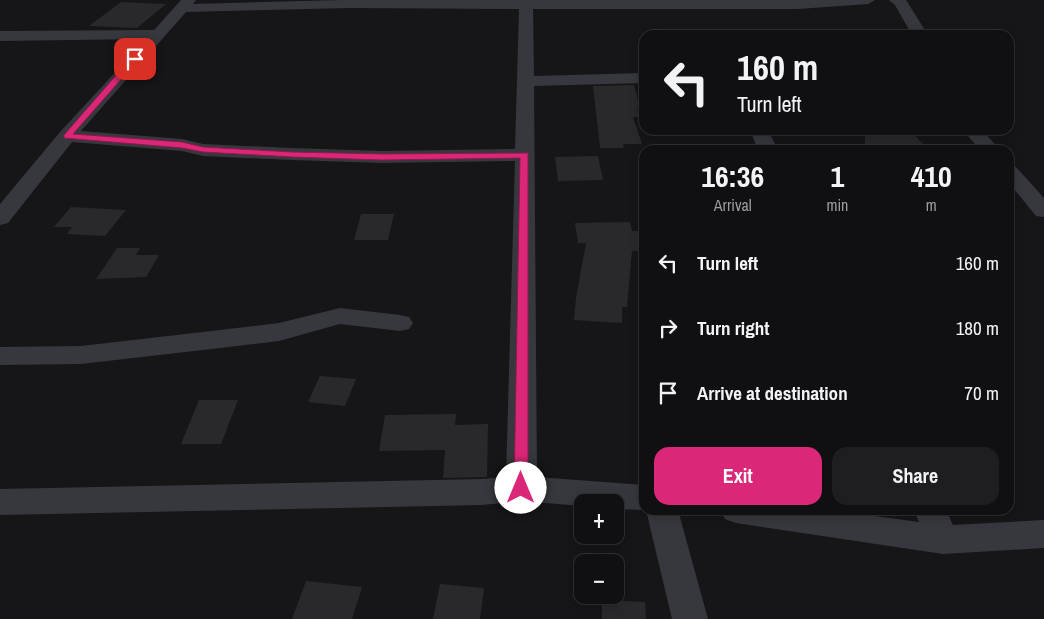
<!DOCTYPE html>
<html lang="en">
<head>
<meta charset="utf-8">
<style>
  :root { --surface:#101012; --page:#1e1e20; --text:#f1f3f6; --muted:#9c9d9f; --line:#303032; --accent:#db2777 }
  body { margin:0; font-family:"Archivo Narrow",sans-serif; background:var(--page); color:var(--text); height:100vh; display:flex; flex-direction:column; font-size:19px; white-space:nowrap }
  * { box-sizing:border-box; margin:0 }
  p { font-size:16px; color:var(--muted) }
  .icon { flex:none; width:28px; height:28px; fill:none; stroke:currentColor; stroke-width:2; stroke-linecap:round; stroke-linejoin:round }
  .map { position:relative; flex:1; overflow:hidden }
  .sheet { position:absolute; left:639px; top:145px; width:375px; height:370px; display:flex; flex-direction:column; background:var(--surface); border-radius:15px; box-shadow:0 2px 12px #0003,0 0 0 1px var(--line) }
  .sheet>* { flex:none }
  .hud { position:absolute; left:639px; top:30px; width:375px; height:105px; border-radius:15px; box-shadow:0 2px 12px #0003,0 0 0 1px var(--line); background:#101012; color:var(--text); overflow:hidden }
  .tools { position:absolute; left:574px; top:494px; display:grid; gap:10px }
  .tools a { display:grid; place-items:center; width:50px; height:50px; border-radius:10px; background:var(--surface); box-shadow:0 2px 12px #0003,0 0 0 1px var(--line); font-size:25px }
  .pin { position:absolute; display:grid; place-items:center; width:42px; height:42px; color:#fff; margin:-21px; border-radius:10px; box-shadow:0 2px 8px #0006 }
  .me { position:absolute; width:55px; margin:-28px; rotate:0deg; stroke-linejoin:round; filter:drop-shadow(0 0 4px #0008) }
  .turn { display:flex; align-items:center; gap:18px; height:105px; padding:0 15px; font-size:22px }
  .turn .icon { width:65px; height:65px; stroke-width:2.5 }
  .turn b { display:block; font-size:35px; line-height:42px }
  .eta { display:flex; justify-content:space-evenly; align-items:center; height:85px; text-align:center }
  .eta b { font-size:30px; font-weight:700; line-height:35px }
  .button { display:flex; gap:10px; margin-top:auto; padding:10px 15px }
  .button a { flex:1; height:58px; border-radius:15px; background:var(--accent); color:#fff; font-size:20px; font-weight:700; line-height:58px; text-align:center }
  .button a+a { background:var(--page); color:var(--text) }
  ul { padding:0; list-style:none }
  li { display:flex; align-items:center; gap:15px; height:65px; padding:0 15px }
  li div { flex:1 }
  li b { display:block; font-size:19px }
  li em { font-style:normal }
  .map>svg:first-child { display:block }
</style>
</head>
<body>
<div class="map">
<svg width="1044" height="619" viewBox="0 0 1044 619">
  <rect width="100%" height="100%" fill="#161618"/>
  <!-- building -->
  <g fill="#29292c">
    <polygon points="121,2 166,4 137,28 89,26"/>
    <polygon points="634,85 640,108 637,108 639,117 633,117 642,144 623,144 624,148 600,148 593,86"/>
    <polygon points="913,133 928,150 865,150 865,134"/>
    <polygon points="598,156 603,180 558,181 555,157"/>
    <polygon points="71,207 126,210 105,236 67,234 72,227 54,227"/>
    <polygon points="361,214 394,214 388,240 354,240"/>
    <polygon points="630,222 632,231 644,231 644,251 632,251 627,307 622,307 622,323 574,320 576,298 586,243 578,243 575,223"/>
    <polygon points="117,248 140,248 136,255 159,255 146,277 96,279"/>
    <polygon points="320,376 356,379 345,406 308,402"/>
    <polygon points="199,400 238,400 221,444 181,444"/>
    <polygon points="456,414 455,425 488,424 487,477 443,478 445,450 379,451 385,415"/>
    <polygon points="306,581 362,587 352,619 292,619"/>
    <polygon points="440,584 484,588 480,619 433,619"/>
    <polygon points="602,600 645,602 646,619 602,619"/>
  </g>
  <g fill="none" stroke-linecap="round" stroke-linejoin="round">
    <!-- minor -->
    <g fill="#37383d" fill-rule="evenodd">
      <path d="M181 0H196L193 4 342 0H875L868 4 798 9H533L534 76 644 73V83L534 86 537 477 644 485V510H678L708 619H672L646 510 615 509V502H582V506L521 501 482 505 0 515V489L482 479 506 477 515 161 382 163 292 160 203 156 182 151 72 142 8 223 0 225V204L60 132 146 39 0 41V31L154 30ZM350 8 519 9 515 149 382 151 292 148 203 144 182 139 81 131 186 12Z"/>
      <polygon points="889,0 906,0 928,35 912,35 895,5"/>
      <polygon points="750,130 768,130 778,150 758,150"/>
      <polygon points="963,130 982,130 1000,150 980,150"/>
      <polygon points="1009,165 1016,167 1044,198 1044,217 1036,216 1009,183"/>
      <polygon points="340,308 400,315 409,317 413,323 409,329 400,331 340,324 279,341 220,348 81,364 0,365 0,347 81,346 220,330 279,323"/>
      <polygon points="720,510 831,510 919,522 914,510 946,510 953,525 1044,520 1044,548 943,554 736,523 725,519"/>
    </g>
  </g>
  <!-- route -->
  <polygon fill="#db2777" stroke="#8e194d" points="132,57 139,59 73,134 182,142 203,147 292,152 382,154 528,153 528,488 526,492 516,492 514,488 520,158 382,160 292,157 203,152 182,148 64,138 64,135"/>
</svg>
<div class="tools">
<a>+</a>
<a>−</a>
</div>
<div class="pin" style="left:135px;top:59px;background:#d93025"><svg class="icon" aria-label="arrive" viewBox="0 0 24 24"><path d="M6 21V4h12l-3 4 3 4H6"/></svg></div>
<svg class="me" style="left:521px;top:488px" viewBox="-20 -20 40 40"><circle r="19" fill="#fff"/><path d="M0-13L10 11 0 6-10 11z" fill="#db2777"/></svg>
<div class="hud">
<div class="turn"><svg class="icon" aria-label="left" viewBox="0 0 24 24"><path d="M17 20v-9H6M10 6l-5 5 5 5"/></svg><div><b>160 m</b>Turn left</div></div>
</div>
<section class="sheet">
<div class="eta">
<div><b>16:36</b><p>Arrival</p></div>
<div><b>1</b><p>min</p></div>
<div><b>410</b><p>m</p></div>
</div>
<ul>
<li><svg class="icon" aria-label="left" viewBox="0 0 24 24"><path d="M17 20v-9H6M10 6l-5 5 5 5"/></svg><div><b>Turn left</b></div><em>160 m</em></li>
<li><svg class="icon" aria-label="right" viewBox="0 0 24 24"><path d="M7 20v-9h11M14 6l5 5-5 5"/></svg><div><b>Turn right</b></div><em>180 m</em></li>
<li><svg class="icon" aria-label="arrive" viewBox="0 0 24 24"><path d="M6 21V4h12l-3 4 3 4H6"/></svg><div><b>Arrive at destination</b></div><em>70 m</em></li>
</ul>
<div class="button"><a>Exit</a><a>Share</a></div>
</section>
</div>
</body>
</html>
